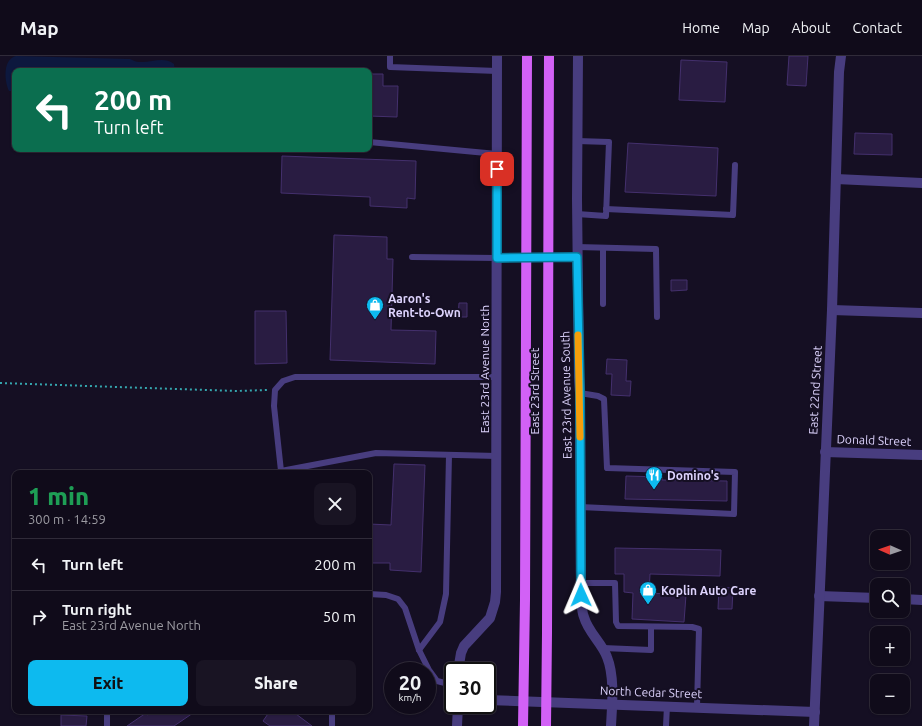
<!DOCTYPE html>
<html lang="en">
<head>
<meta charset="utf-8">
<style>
  :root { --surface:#100b1a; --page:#191423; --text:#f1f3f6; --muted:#9c9ba2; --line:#302b39; --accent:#0dbaef }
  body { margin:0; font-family:Ubuntu,sans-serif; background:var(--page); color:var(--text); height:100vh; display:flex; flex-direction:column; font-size:15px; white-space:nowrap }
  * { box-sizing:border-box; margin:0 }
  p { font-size:13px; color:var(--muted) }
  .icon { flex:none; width:22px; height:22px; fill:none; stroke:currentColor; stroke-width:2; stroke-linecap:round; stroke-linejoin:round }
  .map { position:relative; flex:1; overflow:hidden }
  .side { position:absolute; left:12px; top:414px; width:360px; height:244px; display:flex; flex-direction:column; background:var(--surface); border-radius:8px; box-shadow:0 1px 3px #0004,0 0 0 1px var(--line) }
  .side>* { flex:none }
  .guide { position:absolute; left:12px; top:12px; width:360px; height:84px; border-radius:8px; box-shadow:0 1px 3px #0004,0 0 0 1px var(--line); background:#0b6e4f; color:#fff; overflow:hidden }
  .needle { width:26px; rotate:272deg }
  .controls { position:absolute; left:870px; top:474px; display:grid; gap:8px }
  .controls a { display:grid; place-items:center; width:40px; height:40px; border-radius:8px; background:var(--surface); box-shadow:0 1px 3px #0004,0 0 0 1px var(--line); font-size:20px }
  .speed { position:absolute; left:384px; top:606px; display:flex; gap:8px; font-size:20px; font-weight:700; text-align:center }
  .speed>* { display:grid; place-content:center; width:52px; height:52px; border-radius:50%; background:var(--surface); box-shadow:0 1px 3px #0004,0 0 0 1px var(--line); line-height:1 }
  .speed small { font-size:10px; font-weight:400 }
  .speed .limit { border:2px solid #111; border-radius:6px; background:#fff; color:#111 }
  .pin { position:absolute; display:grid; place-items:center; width:34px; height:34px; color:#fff; margin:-17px; border-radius:8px; box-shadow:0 2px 6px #0006 }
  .me { position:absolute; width:44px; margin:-22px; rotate:359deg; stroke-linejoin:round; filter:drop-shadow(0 0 3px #0008) }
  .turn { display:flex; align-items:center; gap:14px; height:84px; padding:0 16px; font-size:18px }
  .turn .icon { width:52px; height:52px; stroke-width:2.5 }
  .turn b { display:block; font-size:28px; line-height:34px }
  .round { display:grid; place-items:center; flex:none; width:42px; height:42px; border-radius:8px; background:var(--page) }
  .headline { display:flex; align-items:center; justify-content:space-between; height:68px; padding:0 16px }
  h1 { font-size:24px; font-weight:800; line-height:30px; color:#1e9e55 }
  .primary-button { display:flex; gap:8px; margin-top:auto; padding:8px 16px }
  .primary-button a { flex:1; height:46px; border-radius:8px; background:var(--accent); color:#111; font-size:16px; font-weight:800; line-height:46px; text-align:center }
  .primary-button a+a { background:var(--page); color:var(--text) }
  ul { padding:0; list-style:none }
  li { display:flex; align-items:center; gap:12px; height:52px; padding:0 16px; border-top:1px solid var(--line) }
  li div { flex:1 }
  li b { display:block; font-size:15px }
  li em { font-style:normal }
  header { display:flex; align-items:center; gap:24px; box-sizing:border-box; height:56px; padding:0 20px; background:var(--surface); border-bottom:1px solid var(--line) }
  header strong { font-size:19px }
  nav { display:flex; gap:22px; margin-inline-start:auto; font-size:14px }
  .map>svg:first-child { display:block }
</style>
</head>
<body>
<header>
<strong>Map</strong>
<nav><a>Home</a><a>Map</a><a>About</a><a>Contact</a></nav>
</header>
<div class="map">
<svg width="922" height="670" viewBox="0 0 922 670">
  <rect width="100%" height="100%" fill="#150f23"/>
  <!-- water -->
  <path fill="#0d183e" d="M16 0 130 3C133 4 136 6 139 6 152 7 163 0 174 8L175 15H15V35H9C4 24 3 3 16 0Z"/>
  <!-- building -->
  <g fill="#291c42" stroke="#44306d">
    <polygon points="789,0 808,0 806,30 787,29"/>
    <polygon points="681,4 727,6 725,46 679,44"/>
    <polygon points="369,18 383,18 383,30 398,30 397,61 369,60"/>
    <polygon points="855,77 892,78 892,99 854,98"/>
    <polygon points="628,87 718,92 716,140 625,136"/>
    <polygon points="282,100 416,105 415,143 407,142 407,152 370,150 370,141 281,137"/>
    <polygon points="334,179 387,181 387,203 393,203 391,274 436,275 435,308 330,304"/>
    <polygon points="671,224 687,224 687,234 671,235"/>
    <polygon points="459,247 467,247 467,261 458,261"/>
    <polygon points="255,255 286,255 287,307 255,308"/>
    <polygon points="607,303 627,304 626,325 631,325 630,340 611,339 612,318 606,318"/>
    <polygon points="394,408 425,409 421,516 390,514 390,507 369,507 369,468 391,469"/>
    <polygon points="626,420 662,421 662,424 727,425 727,445 625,443"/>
    <polygon points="615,492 721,494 720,520 650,518 649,537 686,539 684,566 632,563 633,537 624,536 624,518 615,518"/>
    <polygon points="719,531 733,532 732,553 718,553"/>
    <polygon points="154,655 196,655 174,670 127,670 146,657 147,659"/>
    <polygon points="270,655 292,655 312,670 270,670 263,665"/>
    <polygon points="61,659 87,660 86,670 61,670"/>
  </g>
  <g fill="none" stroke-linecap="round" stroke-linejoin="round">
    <!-- path -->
    <polyline stroke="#35a6ae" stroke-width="2" stroke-dasharray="2 3" stroke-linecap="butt" points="0,327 236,335 267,334"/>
    <!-- lane -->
    <g stroke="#483d7f" stroke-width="6">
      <polyline points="390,0 390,11 497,15"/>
      <polyline points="369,86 497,98"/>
      <polyline points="606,153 733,159 735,109"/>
      <polyline points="577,158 606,160 609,86 577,85"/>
      <polyline points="577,191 656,193 657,261"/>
      <polyline points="603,192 603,248"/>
      <polyline points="412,201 497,202 577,201"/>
      <polyline points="281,415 274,350 275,334 283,325 295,321 497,321"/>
      <polyline points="279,417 281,415 376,397 497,400"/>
      <polyline points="580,451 734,458 735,416 607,412 604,343 598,340 580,337"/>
      <polyline points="581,527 615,527 616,566 618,570 692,571 699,573 697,651"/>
      <polyline points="369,538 386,539 398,543 405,552 419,594 429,614 437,625 453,629"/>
      <polyline points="603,592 651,594 651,571"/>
      <polyline points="419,594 440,566 446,538 449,399"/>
      <polyline points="107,670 107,655"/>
      <polyline points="332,670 332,655"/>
      <polyline points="666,670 667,650"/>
    </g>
    <!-- street -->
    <g stroke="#483d7f" stroke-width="10">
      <path d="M578 0 577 143 579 321 580 337 581 539C582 546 581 554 584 561 588 576 602 587 607 601 615 621 612 650 611 670"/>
      <polyline points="836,123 922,127"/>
      <polyline points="832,254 922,257"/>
      <polyline points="825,396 922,399"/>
      <polyline points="819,540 877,542"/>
      <polyline points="903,543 922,544"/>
      <polyline points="458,615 461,597 464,590 490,562 495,546 496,536 497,0"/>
      <polyline points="487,644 815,656"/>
      <polyline points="457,670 458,649"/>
      <polyline points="814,670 832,254 839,16 841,0"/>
    </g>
    <!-- primary -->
    <g stroke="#d261f6" stroke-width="10">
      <polyline points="523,670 525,544 527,0"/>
      <polyline points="546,670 547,577 549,0"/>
    </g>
  </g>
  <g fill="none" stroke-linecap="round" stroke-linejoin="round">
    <!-- route casing -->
    <g stroke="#08799b" stroke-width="10">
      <polyline id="route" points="497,113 497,202 577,201 580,337 581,539"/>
    </g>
    <!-- route -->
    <use href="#route" stroke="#0dbaef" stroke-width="7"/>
    <!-- slow -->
    <polyline stroke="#f59e0b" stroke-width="7" points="578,279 580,381"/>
  </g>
  <!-- icons -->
  <defs>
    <g id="shop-pin" transform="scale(0.9)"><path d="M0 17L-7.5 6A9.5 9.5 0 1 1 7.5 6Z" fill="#0dbaef" stroke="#150f23"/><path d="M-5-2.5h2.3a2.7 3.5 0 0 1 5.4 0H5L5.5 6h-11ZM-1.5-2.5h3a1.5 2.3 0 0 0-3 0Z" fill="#fff"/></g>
    <g id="restaurant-pin" transform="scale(0.9)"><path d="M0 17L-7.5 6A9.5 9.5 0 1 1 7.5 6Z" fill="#0dbaef" stroke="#150f23"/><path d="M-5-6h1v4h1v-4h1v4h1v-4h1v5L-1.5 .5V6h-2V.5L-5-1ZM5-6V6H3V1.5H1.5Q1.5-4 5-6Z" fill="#fff"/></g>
  </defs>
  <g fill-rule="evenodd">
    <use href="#shop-pin" x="375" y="249"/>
    <use href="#restaurant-pin" x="654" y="419"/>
    <use href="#shop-pin" x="648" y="534"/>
  </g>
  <g text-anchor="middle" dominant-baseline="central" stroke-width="4" stroke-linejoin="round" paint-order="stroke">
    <!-- poi labels -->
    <g font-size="12" font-weight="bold" fill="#ddd3fd" stroke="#150f23" text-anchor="start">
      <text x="388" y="242">Aaron's<tspan x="388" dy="14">Rent-to-Own</tspan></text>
      <text x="667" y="419">Domino's</text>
      <text x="661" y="534">Koplin Auto Care</text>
    </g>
    <!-- street labels -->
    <g font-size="12" fill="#ddd3fd" stroke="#150f23">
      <text transform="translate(484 313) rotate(-90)">East 23rd Avenue North</text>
      <text transform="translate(815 334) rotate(-87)">East 22nd Street</text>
      <text transform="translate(534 335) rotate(-90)">East 23rd Street</text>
      <text transform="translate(566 339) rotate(-91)">East 23rd Avenue South</text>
      <text transform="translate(874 384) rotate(2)">Donald Street</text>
      <text transform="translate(651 636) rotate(2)">North Cedar Street</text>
    </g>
  </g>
</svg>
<div class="controls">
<a><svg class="needle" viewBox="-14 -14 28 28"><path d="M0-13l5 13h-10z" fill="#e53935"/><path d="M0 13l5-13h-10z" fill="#9c9ba2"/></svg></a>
<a><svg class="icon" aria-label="search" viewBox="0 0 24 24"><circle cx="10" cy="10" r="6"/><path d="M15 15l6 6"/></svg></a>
<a>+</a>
<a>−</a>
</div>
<div class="speed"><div>20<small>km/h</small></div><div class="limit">30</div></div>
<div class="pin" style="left:497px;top:113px;background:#d93025"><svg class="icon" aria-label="arrive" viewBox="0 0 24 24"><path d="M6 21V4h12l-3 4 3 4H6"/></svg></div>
<svg class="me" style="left:581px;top:539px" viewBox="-20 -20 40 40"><path d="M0-17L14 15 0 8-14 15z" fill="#0dbaef" stroke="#fff" stroke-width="4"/></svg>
<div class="guide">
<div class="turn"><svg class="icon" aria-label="left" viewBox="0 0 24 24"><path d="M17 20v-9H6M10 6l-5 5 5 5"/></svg><div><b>200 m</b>Turn left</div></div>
</div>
<section class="side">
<div class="headline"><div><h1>1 min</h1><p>300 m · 14:59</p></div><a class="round"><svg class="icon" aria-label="close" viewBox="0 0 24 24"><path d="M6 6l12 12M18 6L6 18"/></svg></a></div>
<ul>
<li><svg class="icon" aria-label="left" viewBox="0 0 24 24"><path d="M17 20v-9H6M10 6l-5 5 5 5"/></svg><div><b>Turn left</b></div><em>200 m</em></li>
<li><svg class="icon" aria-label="right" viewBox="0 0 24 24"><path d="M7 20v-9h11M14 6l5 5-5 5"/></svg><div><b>Turn right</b><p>East 23rd Avenue North</p></div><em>50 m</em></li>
</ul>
<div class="primary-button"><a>Exit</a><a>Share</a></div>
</section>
</div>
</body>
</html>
